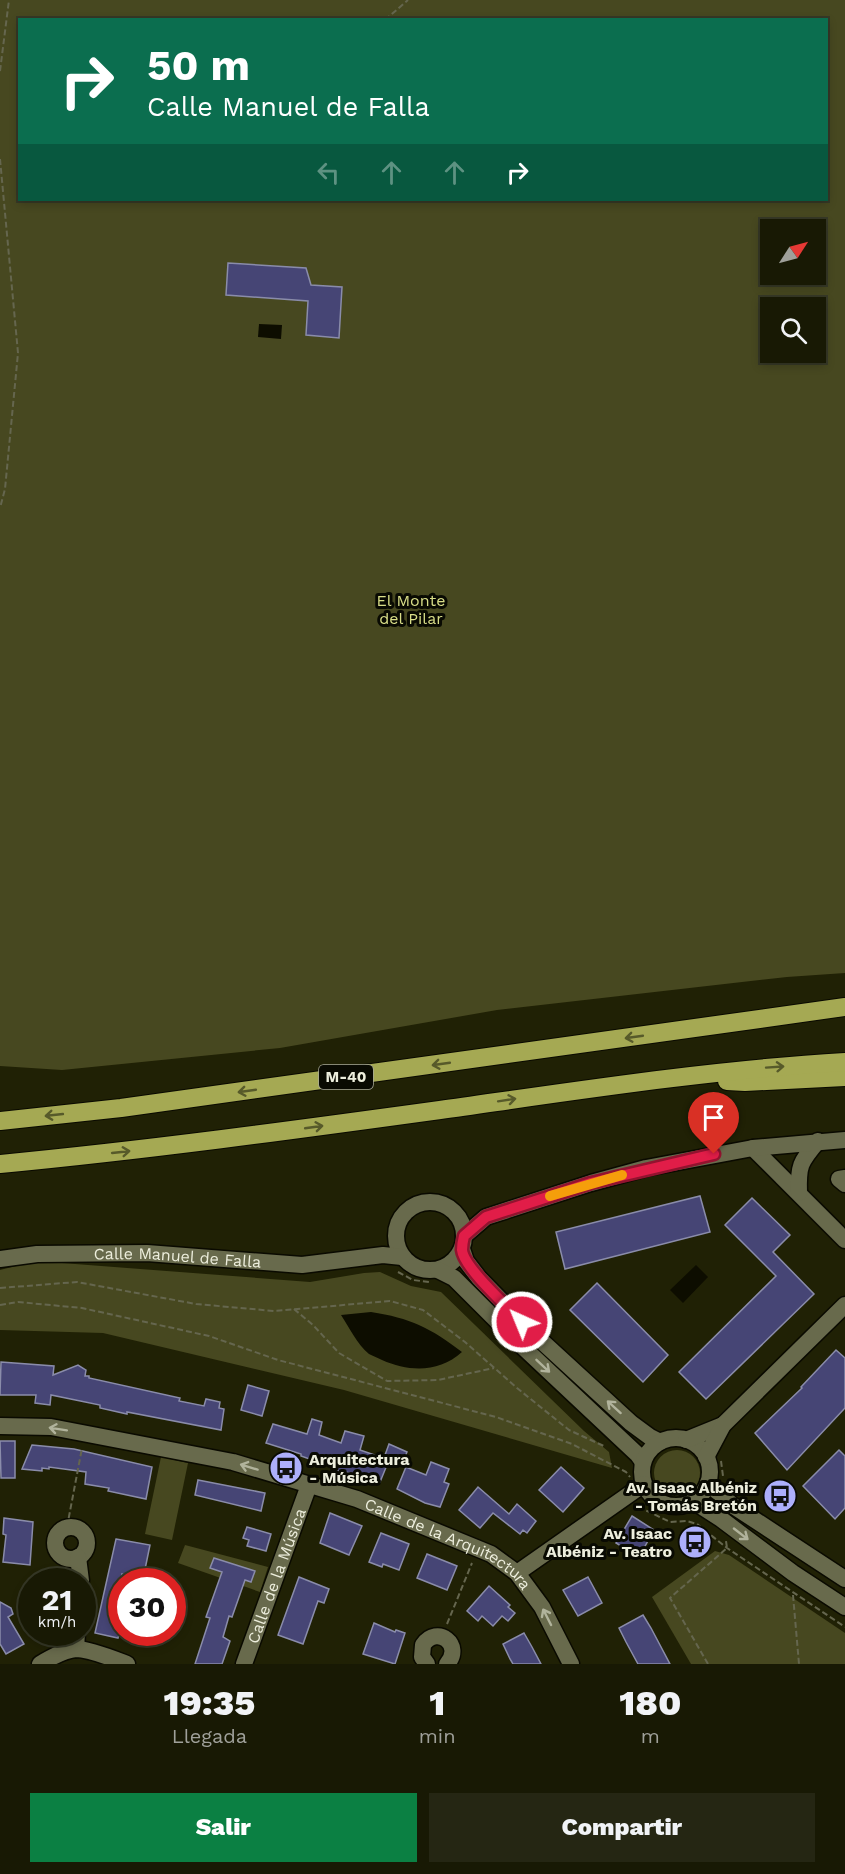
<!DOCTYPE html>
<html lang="es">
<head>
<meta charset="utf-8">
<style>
  :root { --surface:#181904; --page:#252613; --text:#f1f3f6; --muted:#9fa09a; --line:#363826; --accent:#0b8043 }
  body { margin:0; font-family:"Work Sans",sans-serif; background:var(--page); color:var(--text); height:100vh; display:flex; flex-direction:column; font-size:22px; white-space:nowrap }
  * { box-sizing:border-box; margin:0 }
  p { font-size:20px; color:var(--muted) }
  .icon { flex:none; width:33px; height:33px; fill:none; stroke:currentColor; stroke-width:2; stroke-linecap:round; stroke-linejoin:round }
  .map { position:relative; height:1664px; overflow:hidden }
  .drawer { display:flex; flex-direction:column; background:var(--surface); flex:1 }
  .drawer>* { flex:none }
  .guide { position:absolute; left:18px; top:18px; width:810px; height:183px; border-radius:0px; box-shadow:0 3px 9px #0003,0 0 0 2px var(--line); background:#0b6e4f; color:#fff; overflow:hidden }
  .needle { width:39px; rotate:54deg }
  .controls { position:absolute; left:760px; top:219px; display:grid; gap:12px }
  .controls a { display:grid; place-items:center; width:66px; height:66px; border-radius:0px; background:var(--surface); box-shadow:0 3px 9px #0003,0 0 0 2px var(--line); font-size:30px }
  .speed { position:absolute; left:18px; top:1568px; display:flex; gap:12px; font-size:30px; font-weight:700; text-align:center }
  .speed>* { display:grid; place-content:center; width:78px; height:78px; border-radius:50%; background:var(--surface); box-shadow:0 3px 9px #0003,0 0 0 2px var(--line); line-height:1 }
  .speed small { font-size:15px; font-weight:400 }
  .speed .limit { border:9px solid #d22; background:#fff; color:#111 }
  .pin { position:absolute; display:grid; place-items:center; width:51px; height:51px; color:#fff; margin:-62px -26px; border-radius:50% 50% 50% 0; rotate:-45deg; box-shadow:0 0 6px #0007 }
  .pin .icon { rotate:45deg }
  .me { position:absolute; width:66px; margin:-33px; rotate:316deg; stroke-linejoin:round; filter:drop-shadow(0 0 4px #0008) }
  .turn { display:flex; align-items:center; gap:21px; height:126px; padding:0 30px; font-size:27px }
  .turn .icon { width:78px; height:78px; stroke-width:2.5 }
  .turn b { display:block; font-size:42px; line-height:51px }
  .lanes { display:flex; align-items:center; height:57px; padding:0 30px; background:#0003; justify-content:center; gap:30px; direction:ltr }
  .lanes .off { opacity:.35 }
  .eta { display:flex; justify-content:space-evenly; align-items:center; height:102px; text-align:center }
  .eta b { font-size:36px; font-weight:800; line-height:42px }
  .cta { display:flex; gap:12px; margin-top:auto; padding:12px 30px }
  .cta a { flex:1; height:69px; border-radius:0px; background:var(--accent); color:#fff; font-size:24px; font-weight:800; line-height:69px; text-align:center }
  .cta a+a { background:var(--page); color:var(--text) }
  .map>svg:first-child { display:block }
</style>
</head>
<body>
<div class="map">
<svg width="845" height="1664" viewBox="0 0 845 1664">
  <rect width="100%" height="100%" fill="#202105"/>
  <!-- green -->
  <g fill="#474820" fill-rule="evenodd">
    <path d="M0 0H845V973L787 977 497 1010 280 1048 62 1070 0 1066ZM20 20H826V200H20ZM771 230H816V274H771ZM771 308H816V352H771Z"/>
    <polygon points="36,1261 310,1282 364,1273 380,1272 411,1286 441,1292 584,1431 609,1452 612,1468 344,1390 103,1333 0,1330 0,1270"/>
    <circle cx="677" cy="1473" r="23"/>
    <polygon points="161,1457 188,1463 172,1540 145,1534"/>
    <polygon points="185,1545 268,1567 260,1592 178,1563"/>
    <polygon points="715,1551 729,1555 845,1633 845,1664 691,1664 652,1597"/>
  </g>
  <!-- water -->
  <g fill="#0d0d00">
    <polygon points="259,324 282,325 281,339 258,337"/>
    <polygon points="696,1265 708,1277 683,1303 670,1290"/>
    <path d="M371 1312C410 1318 431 1328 462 1352 439 1373 409 1372 382 1360 378 1358 373 1356 369 1354 357 1344 349 1327 341 1315Z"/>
  </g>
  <!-- building -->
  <g fill="#464575" stroke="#8a8caa" stroke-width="1.5">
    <polygon points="228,263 306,268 311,285 342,287 339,338 306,335 308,301 226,295"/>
    <polygon points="700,1196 710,1232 565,1269 556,1232"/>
    <polygon points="752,1198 790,1235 773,1252 814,1294 706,1399 679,1372 776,1276 725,1225"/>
    <polygon points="597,1283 668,1355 643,1382 570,1310"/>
    <polygon points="836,1350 845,1358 845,1408 787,1470 755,1433 802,1388 801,1387"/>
    <polygon points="1,1362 54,1366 53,1375 78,1365 86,1370 85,1376 89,1376 89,1378 180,1398 179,1401 204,1406 206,1399 220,1402 219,1408 224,1409 221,1430 127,1412 127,1414 100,1408 100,1405 51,1395 50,1405 35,1403 36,1395 0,1395"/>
    <polygon points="248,1385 269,1391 262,1416 241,1410"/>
    <polygon points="312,1419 322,1422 319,1435 341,1443 345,1431 364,1436 360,1450 389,1460 380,1482 365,1476 335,1470 335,1468 301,1456 301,1454 266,1443 273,1424 307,1434"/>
    <polygon points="0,1441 15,1441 15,1478 1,1478"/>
    <polygon points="389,1444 407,1452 403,1462 385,1455"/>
    <polygon points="32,1445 74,1449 152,1467 146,1499 108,1491 109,1488 85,1484 86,1472 49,1467 49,1469 42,1468 42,1471 22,1469"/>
    <polygon points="839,1450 845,1456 845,1508 835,1519 803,1486"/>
    <polygon points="431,1462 449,1469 444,1482 449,1484 440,1507 425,1503 397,1489 406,1467 426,1475"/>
    <polygon points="561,1467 584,1488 563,1512 539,1490"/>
    <polygon points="198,1480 265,1493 261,1511 195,1495"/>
    <polygon points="478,1487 509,1514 517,1504 536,1521 527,1533 523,1530 520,1534 493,1513 480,1528 459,1510"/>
    <polygon points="330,1513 362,1526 349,1555 320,1543"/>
    <polygon points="632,1516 654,1530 639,1557 616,1543"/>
    <polygon points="4,1518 33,1522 30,1565 3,1562 6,1535 3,1534"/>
    <polygon points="247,1527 271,1534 266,1551 247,1546 249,1540 243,1538"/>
    <polygon points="381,1533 409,1544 399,1570 383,1564 382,1567 369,1562"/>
    <polygon points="116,1539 150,1545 143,1579 122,1574 122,1624 118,1638 95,1633"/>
    <polygon points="427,1554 457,1566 447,1590 417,1578"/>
    <polygon points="214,1558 255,1571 251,1582 245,1580 232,1617 229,1616 223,1637 230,1641 222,1664 195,1664 210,1618 206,1617 222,1572 210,1568"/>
    <polygon points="299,1577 329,1589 324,1603 318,1601 303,1644 278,1635"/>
    <polygon points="588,1577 602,1603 578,1616 563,1590"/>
    <polygon points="489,1586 510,1605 508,1607 515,1613 508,1621 502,1616 493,1626 482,1616 478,1621 467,1611"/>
    <polygon points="0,1602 11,1608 13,1614 8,1617 24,1644 6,1654 0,1644"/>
    <polygon points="643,1615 651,1628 670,1664 638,1664 626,1642 619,1628"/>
    <polygon points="374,1623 395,1632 396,1630 405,1633 395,1664 363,1654"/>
    <polygon points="524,1633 532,1647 541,1664 513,1664 510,1659 503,1644"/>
  </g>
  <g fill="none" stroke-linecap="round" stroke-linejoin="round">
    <!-- minor casing -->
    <g stroke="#0a0a00" stroke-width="19">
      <g id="minor">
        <polyline points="753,1148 845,1240"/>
        <polyline points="845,1178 839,1179 845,1184"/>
        <path d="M799 1193C798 1166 800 1162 818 1141"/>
        <circle cx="430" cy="1236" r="34"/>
        <polyline points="464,1236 486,1217 591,1183 646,1168 753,1148 845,1140"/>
        <polyline points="462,1249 466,1261 479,1278 536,1336 631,1423 650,1437 660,1442"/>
        <path id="s1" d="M0 1259 37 1254 147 1253 302 1265 383 1255 402 1257"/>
        <polyline points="438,1270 454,1278 523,1347 638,1455 643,1462"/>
        <path id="s2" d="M0 1426 51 1427 233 1462 357 1499 491 1554 517 1573 542 1607 571 1664"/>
        <circle cx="676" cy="1472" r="34"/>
        <polyline points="686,1440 723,1425"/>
        <polyline points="706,1457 723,1425 845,1305"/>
        <polyline points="708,1483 732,1505 845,1579"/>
        <polyline points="693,1501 721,1519 793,1573 845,1607"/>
        <circle cx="71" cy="1543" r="16"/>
        <polyline points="78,1557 81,1581"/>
        <polyline points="517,1573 644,1484"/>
        <polyline points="76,1649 77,1632"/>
        <path d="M40 1664C50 1658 64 1650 76 1649 90 1649 114 1659 127 1664"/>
        <path id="s3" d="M244 1664 309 1485"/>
        <path d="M427 1664 422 1657 423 1645C437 1624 464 1645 447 1664"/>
      </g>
    </g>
    <!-- highway casing -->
    <g stroke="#0a0a00" stroke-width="20">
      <g id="highway">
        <polyline points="727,1081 745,1082 845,1077"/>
        <polyline points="0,1121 121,1108 845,1007"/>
        <path d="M0 1164C147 1150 294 1130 440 1110 575 1091 709 1070 845 1062"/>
      </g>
    </g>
    <!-- path -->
    <g stroke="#65664e" stroke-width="2" stroke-dasharray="6 3" stroke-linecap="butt">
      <polyline points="385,20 408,0"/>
      <polyline points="0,71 9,0"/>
      <polyline points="0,159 18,353 5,489 0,508"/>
      <polyline points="398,1272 413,1280 429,1282"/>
      <polyline points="0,1288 77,1282 196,1304 274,1311 390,1301 423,1310 465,1342 517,1388 569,1430 606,1447"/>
      <polyline points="0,1305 18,1302 82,1308 209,1336 278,1360 496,1417 572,1444 626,1472 630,1477"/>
      <polyline points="294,1309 313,1325 339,1353 387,1381 438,1380 494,1368"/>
      <polyline points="721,1461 723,1476"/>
      <polyline points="640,1505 641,1508 670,1522 687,1521 697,1524 727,1548 845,1627"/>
      <polyline points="67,1527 82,1448"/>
      <polyline points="793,1595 799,1664"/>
      <polyline points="447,1624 472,1563"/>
      <polyline points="708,1664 670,1598 727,1548 726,1541"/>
    </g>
    <!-- minor -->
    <use href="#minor" stroke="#686a4c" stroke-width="16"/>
    <!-- highway -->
    <use href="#highway" stroke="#a5a953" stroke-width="18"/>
  </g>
  <!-- one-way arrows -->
  <defs><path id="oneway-shaft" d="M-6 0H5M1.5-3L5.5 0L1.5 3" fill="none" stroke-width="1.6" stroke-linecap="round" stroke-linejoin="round" transform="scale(1.5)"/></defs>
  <g stroke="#575a2a">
    <use href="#oneway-shaft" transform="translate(634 1037) rotate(172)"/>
    <use href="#oneway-shaft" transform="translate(441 1064) rotate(172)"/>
    <use href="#oneway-shaft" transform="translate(775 1067) rotate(-4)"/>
    <use href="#oneway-shaft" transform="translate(247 1091) rotate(172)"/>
    <use href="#oneway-shaft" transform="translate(507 1100) rotate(-9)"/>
    <use href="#oneway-shaft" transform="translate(54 1115) rotate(174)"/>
    <use href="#oneway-shaft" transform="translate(314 1127) rotate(-8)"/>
    <use href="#oneway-shaft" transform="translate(121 1152) rotate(-6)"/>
  </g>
  <g stroke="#b1b39c">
    <use href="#oneway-shaft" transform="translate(543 1366) rotate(43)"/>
    <use href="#oneway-shaft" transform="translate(614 1407) rotate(-138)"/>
    <use href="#oneway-shaft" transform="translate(58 1429) rotate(-171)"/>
    <use href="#oneway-shaft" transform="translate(249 1467) rotate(-163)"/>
    <use href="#oneway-shaft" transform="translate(741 1534) rotate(38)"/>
    <use href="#oneway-shaft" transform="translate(547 1617) rotate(-117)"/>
  </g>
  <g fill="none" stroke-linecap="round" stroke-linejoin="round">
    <!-- route casing -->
    <g stroke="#92132f" stroke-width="15">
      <path id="route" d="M522 1322C508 1307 464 1268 462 1250 462 1245 463 1240 464 1236L486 1217 591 1183 714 1154"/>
    </g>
    <!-- route -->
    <use href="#route" stroke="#e11d48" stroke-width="10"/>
    <!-- slow -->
    <polyline stroke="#f59e0b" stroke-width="10" points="550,1196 622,1175"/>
  </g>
  <!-- icons -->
  <defs>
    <g id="bus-disc" transform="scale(1.725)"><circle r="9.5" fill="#adaffb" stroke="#090a02"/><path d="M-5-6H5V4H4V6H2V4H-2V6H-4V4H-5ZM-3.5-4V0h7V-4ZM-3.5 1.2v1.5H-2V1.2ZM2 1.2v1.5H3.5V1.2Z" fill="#111"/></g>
  </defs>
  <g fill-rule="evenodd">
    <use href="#bus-disc" x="286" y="1468"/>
    <use href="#bus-disc" x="780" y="1496"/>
    <use href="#bus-disc" x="695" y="1542"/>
  </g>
  <g text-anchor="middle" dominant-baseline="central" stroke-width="6" stroke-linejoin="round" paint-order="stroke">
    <!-- shield labels -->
    <rect fill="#090a02" stroke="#a9aa9b" stroke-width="1.5" x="319" y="1065" width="54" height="24" rx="4.5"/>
    <g font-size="15" font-weight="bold" fill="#edeedd">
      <text x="346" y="1077">M-40</text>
    </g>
    <!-- park labels -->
    <g font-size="16" fill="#d9de88" stroke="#090a02">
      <text x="411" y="600">El Monte<tspan x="411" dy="18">del Pilar</tspan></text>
    </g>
    <!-- street labels -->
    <g font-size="16" fill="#edeedd" stroke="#090a02">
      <text stroke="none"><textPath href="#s1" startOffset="178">Calle Manuel de Falla</textPath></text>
      <text stroke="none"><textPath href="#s2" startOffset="468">Calle de la Arquitectura</textPath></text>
      <text stroke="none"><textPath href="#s3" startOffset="94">Calle de la Música</textPath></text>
    </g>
    <!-- poi labels -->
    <g font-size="16" font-weight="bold" fill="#edeedd" stroke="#090a02" text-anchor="end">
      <text x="309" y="1459" text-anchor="start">Arquitectura<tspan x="309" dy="18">- Música</tspan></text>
      <text x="757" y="1487">Av. Isaac Albéniz<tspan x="757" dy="18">- Tomás Bretón</tspan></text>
      <text x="672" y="1533">Av. Isaac<tspan x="672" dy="18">Albéniz - Teatro</tspan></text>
    </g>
  </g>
</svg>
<div class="controls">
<a><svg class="needle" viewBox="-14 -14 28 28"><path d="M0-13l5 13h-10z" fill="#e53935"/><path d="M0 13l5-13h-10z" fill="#9fa09a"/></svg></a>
<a><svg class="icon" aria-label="search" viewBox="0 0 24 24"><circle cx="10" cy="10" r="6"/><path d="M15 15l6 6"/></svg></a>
</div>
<div class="speed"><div>21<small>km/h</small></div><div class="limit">30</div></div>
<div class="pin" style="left:714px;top:1154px;background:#d93025"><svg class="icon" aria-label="arrive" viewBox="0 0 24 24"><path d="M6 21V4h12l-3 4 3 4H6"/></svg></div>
<svg class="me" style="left:522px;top:1322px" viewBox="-20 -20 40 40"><circle r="17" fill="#e11d48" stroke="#fff" stroke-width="3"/><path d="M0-11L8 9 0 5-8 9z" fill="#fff"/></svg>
<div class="guide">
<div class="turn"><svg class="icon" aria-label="right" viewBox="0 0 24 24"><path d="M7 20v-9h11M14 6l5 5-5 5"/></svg><div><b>50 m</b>Calle Manuel de Falla</div></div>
<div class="lanes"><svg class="icon off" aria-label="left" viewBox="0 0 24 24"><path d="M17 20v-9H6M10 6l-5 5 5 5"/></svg><svg class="icon off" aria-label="ahead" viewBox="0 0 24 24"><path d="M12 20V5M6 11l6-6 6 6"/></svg><svg class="icon off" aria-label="ahead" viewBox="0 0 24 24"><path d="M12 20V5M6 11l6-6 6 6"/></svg><svg class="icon" aria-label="right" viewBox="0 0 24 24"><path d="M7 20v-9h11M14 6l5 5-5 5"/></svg></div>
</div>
</div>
<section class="drawer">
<div class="eta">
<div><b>19:35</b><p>Llegada</p></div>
<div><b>1</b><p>min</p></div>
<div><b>180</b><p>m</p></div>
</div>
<div class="cta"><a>Salir</a><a>Compartir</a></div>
</section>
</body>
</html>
